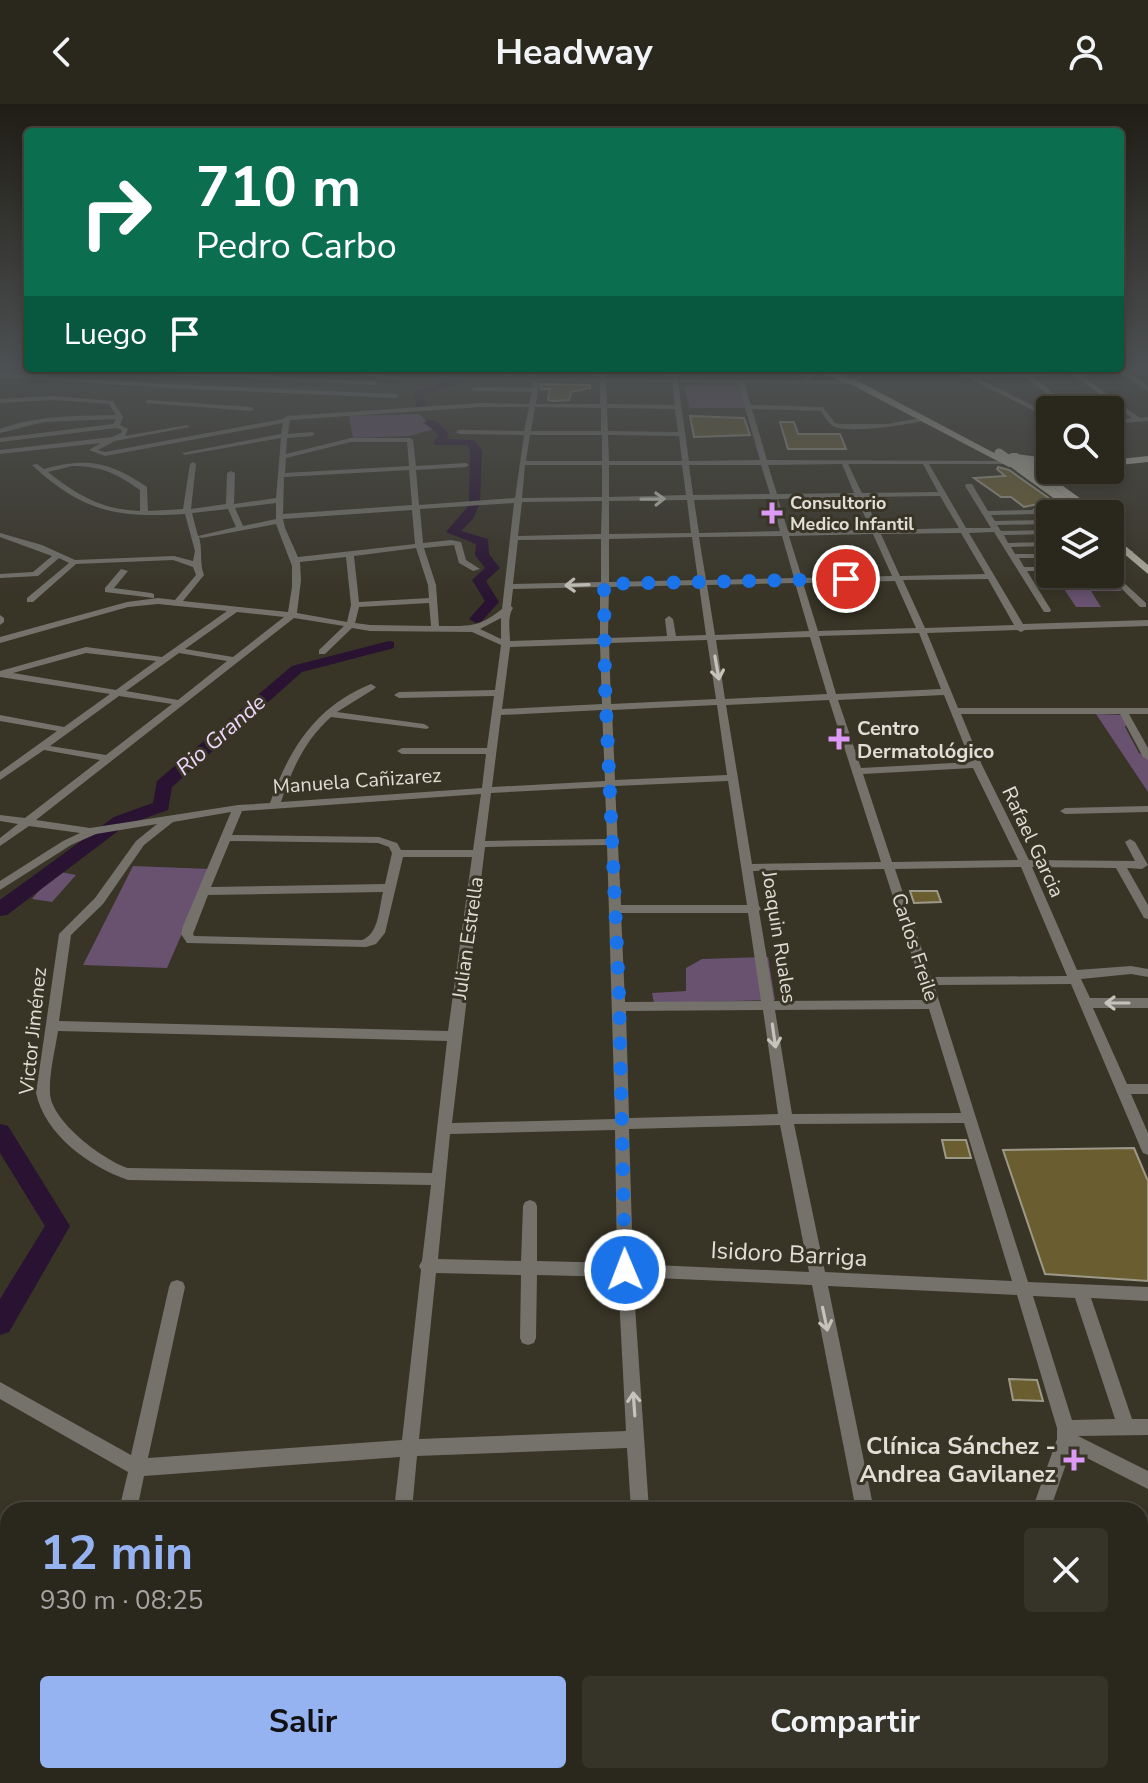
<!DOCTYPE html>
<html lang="es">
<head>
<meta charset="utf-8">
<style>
  :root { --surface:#2a271c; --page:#363329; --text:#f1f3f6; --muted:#a5a5a3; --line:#46443b; --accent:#95b2f1 }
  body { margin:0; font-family:"Nunito Sans",sans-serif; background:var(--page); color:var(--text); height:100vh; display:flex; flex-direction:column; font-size:30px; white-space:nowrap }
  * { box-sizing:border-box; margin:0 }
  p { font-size:26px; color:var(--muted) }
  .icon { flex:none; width:44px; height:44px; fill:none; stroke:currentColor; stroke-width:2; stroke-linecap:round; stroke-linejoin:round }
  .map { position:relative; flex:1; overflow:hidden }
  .panel { position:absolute; left:0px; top:1398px; width:1148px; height:282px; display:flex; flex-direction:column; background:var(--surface); border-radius:24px 24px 0 0; box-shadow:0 4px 12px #0003,0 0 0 2px var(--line) }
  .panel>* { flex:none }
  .guide { position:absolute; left:24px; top:24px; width:1100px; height:244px; border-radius:8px; box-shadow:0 4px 12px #0003,0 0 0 2px var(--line); background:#0b6e4f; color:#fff; overflow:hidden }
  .controls { position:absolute; left:1036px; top:292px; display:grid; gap:16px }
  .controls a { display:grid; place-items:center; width:88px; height:88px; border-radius:8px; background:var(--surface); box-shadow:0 4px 12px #0003,0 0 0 2px var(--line); font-size:40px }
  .pin { position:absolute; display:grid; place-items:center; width:68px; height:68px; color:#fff; margin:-34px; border:4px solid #fff; border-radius:50%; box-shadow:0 2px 8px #0007 }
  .me { position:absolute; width:88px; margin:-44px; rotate:359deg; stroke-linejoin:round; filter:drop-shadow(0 0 6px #0008) }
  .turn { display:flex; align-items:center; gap:28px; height:168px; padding:0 40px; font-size:36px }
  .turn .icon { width:104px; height:104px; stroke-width:2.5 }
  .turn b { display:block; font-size:56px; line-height:68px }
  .then { display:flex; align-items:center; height:76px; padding:0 40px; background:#0003; gap:16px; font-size:30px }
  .round { display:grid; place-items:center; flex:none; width:84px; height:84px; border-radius:8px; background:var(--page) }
  .summary { display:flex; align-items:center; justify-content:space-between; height:136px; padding:0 40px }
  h1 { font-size:48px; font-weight:700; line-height:60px; color:var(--accent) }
  .action { display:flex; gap:16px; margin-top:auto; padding:16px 40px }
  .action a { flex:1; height:92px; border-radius:8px; background:var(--accent); color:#111; font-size:32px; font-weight:700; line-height:92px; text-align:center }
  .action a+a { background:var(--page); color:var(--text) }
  header { display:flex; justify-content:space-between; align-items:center; height:104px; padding:0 40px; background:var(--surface); font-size:36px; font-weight:700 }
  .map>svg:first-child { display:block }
</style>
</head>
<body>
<header><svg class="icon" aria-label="back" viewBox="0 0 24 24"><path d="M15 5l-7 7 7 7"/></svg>Headway<svg class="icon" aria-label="person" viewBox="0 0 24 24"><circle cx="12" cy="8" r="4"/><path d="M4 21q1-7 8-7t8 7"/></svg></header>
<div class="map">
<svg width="1148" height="1679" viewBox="0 0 1148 1679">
  <rect width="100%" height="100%" fill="#383426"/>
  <!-- green -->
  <g fill="#685270">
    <polygon points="684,281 740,281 747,304 689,304"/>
    <polygon points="419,310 426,317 423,319 434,325 409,332 353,334 349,312"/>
    <polygon points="1056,473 1112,473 1122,487 1091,487 1101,503 1076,503"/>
    <polygon points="1096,610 1124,611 1128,618 1125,623 1139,649 1148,653 1148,688"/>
    <polygon points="133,762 210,765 167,864 83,861"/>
    <polygon points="56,767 76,771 52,798 32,795"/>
    <polygon points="768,853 775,896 654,899 652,889 686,887 686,864 702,855"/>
  </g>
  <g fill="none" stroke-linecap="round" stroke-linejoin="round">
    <!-- river -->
    <g fill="#291232" fill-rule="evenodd">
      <polygon points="466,264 476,264 476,274 424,291 425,304 416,306 415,287 462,273 467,271"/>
      <polygon points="426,316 434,316 449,329 447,335 474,336 482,346 480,399 473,415 461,427 488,435 489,450 500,464 486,477 499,498 481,518 476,519 469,515 485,497 472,476 485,464 475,451 476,440 446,428 469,401 470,346 467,341 435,341 433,339 439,331 426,320"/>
      <polygon points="389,537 394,538 394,544 302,568 172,683 168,706 126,721 7,811 0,812 0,796 114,713 153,699 157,677 292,562"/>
      <polygon points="0,1020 8,1022 70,1122 9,1228 0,1231 0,1195 45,1122 0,1049"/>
    </g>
  </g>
  <!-- building -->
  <g fill="#6a5e31" stroke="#9d9988" stroke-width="2">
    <polygon points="540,280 590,281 590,284 571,288 569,296 553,297 548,296 550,285 541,285"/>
    <polygon points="690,312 744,314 750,331 694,333"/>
    <polygon points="780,318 794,318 798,330 840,330 846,345 788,345"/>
    <polygon points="998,363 1009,366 1053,397 1024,403 1011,393 1001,393 974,374 1005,372 997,365"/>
    <polygon points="910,787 937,787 941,798 914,799"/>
    <polygon points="942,1036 966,1036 971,1054 946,1054"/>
    <polygon points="1134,1044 1148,1077 1148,1177 1045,1170 1003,1046"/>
    <polygon points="1009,1275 1037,1276 1043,1297 1013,1296"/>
  </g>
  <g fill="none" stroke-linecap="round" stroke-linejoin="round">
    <!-- minor -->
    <g fill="#74726b" fill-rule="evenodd">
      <polygon points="73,264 112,264 375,277 378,279 375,281 76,266"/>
      <path d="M209 264 357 266 355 264H363L379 272 530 273 529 264H535L536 274H599V264H605V274L671 275 670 264H676L677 275 801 276 807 272 796 264H803L814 272 809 276H848L861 272 863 275 849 280 744 279 751 301 823 303 835 319 840 320H887L925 313 928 315C913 321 846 330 833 322 828 319 824 312 821 307L752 305 767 356 1010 357 1011 358 1008 360H929L966 424H991L965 382 966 380H972L988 407 1032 406 1035 403 1069 398V402L1040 406V410H1037L991 411 995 417 1050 416V420L997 421 1001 427 1050 426V430L1004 431 1008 439 1050 438V442L1011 443 1015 450H1050V454H1019L1024 463H1050V467H1027L1051 506 1050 508H1044L994 428 969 429 1023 520 1148 516V522L1025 526 1021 528 1017 526 927 529 958 604H1148V610H1129L1148 644V656L1143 653 1120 610H961L982 661 1029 756 1135 757 1125 738 1130 735 1135 738 1148 761 1142 765 1127 764 1148 801V815L1144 814 1116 764 1032 763 1077 866 1131 862 1148 865V873L1131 870 1081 875 1090 894H1148V904H1093L1127 980H1148V990H1131L1148 1029V1051L1143 1049 1141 1045 1071 880 934 881 1028 1178 1148 1183V1197L1091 1194 1132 1315H1148V1331L1078 1332 1148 1367V1385L1071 1346 1050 1406H1032L1057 1335V1324L1017 1191 828 1182 874 1406H856L812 1181 633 1173 649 1406H631L627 1344 417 1352 412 1406H394L400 1353 144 1372 137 1406H119L128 1368 0 1295V1278L131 1351 169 1183 171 1178 177 1176 183 1178 185 1183 148 1354 402 1336 421 1166 419 1162 422 1157 431 1081 128 1076C90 1063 45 1031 36 989L59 830 95 794 136 737 157 720 96 730 71 741 0 786V777L63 737 80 729 29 722 0 742V734L18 720 0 717V711L25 714 100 656 44 646 0 676V668L57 627 0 617V611L64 623 110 590 0 573V567L86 543 162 553 227 507 158 500 128 503 0 539V533L127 498 158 494 175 496 196 471 193 463 173 456 76 460 33 498H27V494L69 459 59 454 38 472 0 474V470L33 468 52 452 0 433V429L42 441 75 456 174 452 193 457 195 447 185 410C116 414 83 408 32 361L37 360 44 365C87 353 110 358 147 383L148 407 183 405 190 360 193 358 196 360 191 405 226 400 227 369 231 367 235 369 234 400 276 394 281 334 185 351 182 349 281 330 283 319 105 352 89 346 101 339 0 350V346L112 333 121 329 122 326 116 324 0 338V334L113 320 116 315 44 318 0 329V325C38 311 76 312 116 311L109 300 54 296 0 299V295L54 292 113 297 123 313 120 321 128 325 125 332 187 321 190 323 115 337 98 346 105 348 283 315 287 312 481 299 529 300 532 288 474 287 471 285 474 283 532 284 531 277 378 276 364 269 212 266ZM537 277 600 278V300H536L538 286ZM606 278H672L675 301 607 300ZM678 278 738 279 760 356 689 357ZM481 303H529L524 327 459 326 456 328 459 330 524 331 515 394 419 401 416 366 466 363 469 361 466 359 416 362 413 336 410 334H351L286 350 287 334 312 332 315 330 312 328 288 330 290 316ZM535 303 601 304V327H531ZM607 304 675 305 678 328 608 327ZM530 331H602V357H526ZM608 331 679 332 682 357H609ZM351 338H407L409 362 285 369 286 354ZM842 360 854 389 777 390 768 361ZM848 360H923L938 388 862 389ZM525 361H602V393L522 394ZM609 361H682L686 391 609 393ZM689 361H761L770 390 693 391ZM72 362C99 361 118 370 140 386V407C100 405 79 392 48 368ZM409 366 412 401 283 410 284 373ZM940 392 959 424 879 426 864 393ZM856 393 871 426 788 427 778 395ZM771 395 780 427 699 429 694 396ZM687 396 691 429 609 430V397ZM602 397 601 430 518 432 522 398ZM276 399V415L243 422 235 404ZM514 399 502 505C478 524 469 522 439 522L436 481 424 444 454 441 459 459 473 467 480 465 466 456 461 438 451 436 423 439 420 405ZM228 405 236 423 198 432 192 409ZM412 406 415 440 298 453 285 424 283 415ZM276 420 292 462V483L288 508 183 497 204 471C199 458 203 447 199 433L202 434ZM961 429 985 470 900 472 881 430ZM873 430 892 472 802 474 789 432ZM782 432 794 474 706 476 699 433ZM692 433 698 476 609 478V435ZM601 435V478L513 480 518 436ZM416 444 428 481 429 494 359 498 354 452ZM346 453 351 501 347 518 297 509 301 476 300 458ZM988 475 1014 521 925 524 903 476ZM895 477 916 524 818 527 803 479ZM795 479 809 527 715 531 707 481ZM699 481 706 531 676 532 673 515 669 512 665 515 667 532 608 534 609 483ZM600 483V534L510 537C510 527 507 513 513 504L511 502 513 485ZM429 499 431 522 370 521 355 519 359 503ZM237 508 284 513 233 553 185 545ZM294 514 344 522 319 546V550H325L352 524 370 527 472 528 501 541 495 586 399 588 394 591 399 594 494 592 487 644H402L397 647 402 650H486L482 684 281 698C292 665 305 636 331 613L427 625 429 623 424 620 337 608 374 585 376 583 371 580C316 602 289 645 270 699L238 701 90 724 36 716ZM501 514V535L480 525ZM919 529 941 585 836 590 819 532ZM810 533 827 590 725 595 716 536ZM707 536 716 595 611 600 609 539ZM600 540 602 600 502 605 510 543ZM86 549 156 557 116 586 13 569ZM179 549 227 557 178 596 126 587ZM944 591 971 658 861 664 838 596ZM119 592 172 600 106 651 50 642ZM829 596 881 758 752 760 726 601ZM717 601 727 671 615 676 612 606ZM602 606 605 677 492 683 501 611ZM973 664 1018 756 892 758 863 670ZM728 677 747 801H621L615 682ZM605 683 607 735 485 737 491 689ZM481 690 473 746H401L397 739 379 733 232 731 242 707ZM231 708 183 822 181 830 187 839 366 843 376 840 385 829 403 753H472L448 927 59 917 71 831 103 800 144 741 173 718ZM230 737 378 739 389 743 392 749 385 780 211 783ZM607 741 615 1015 452 1019 485 743ZM1021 763 1067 872 931 873 895 765ZM884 765 926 896 774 897 759 807 761 805 759 802 753 767ZM383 788C379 804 379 830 362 836L194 832 193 830 208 791ZM621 809H748L761 897 625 898ZM929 905 961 1009 792 1010 775 906ZM763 906 778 1010 629 1014 626 907ZM58 927 447 937 432 1069 128 1064C103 1056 51 1017 50 989 49 969 55 947 58 927ZM964 1019 1012 1177 825 1168 794 1020ZM780 1021 809 1168 633 1160 629 1025ZM615 1026 617 1159 537 1157V1102L535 1098 530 1096 525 1098 523 1102 521 1157 438 1155 450 1030ZM436 1169 521 1171 520 1234 522 1239 528 1241 534 1239 536 1234 537 1171 618 1173 626 1327 419 1335ZM1033 1192 1075 1194 1115 1315 1072 1316Z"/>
      <polygon points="949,264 957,264 973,272 1148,264 1146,266 1126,267 1148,282 1148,287 1118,267 1079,270 1140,314 1148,313 1148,317 1110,320 1110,316 1132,314 1072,270 1032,272 1075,306 1068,306 1025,273 979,275 1050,310 1050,315"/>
      <polygon points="0,269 168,280 396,290 399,292 396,294 168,284 0,273"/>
      <polygon points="148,296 251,303 254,305 251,307 146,299 146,297"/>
      <polygon points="1130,447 1133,447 1133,451 1110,452 1110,448"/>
      <polygon points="121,465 128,467 114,484 151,489 154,490 154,494 105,488 105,484"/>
      <polygon points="1110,466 1146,499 1146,503 1140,503 1107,470 1110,470"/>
      <polygon points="0,511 4,514 4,518 0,521"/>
      <polygon points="1148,702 1148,708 1065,710 1060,707 1065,704"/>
      <polygon points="63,1672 83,1672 81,1679 61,1679"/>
      <polygon points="372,1672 392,1672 391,1679 371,1679"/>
      <polygon points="645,1672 665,1672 666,1679 646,1679"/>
      <polygon points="935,1672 956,1672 953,1679 933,1679"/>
    </g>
    <!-- major -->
    <g fill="#b2afa0" fill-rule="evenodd">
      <polygon points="808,264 820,264 860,278 1017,361 1009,363 854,282"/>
      <polygon points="1011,349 1017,349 1102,410 1091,410 1011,353"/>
      <polygon points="1148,352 1148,358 1110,362 1110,356"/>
      <polygon points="1110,429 1148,461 1148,470 1110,438"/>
    </g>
    <!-- major-bridge -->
    <g stroke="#b2afa0" stroke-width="9">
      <polyline points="999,349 1083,410"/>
      <polyline points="1011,354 1050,359"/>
    </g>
  </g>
  <!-- one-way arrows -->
  <defs><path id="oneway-shaft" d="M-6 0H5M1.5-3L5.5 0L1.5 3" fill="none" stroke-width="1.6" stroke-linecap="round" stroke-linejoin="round" transform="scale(2)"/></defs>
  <g stroke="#c5c3ba">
    <use href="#oneway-shaft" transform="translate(653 395) rotate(-1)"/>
    <use href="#oneway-shaft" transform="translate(577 481) rotate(178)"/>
    <use href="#oneway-shaft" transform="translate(717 564) rotate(80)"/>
    <use href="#oneway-shaft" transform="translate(1117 899) rotate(180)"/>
    <use href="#oneway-shaft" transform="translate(774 932) rotate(82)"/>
    <use href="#oneway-shaft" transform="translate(825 1215) rotate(78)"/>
    <use href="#oneway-shaft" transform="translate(634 1300) rotate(-94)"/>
  </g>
  <!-- sky -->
  <linearGradient id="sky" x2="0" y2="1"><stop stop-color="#1f1d15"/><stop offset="0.53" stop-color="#4d5052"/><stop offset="1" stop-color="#4d5052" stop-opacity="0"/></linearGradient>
  <rect width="1148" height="499" fill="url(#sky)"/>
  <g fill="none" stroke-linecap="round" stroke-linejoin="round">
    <!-- route -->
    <polyline stroke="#1a73e8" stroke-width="14" stroke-dasharray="0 25.2" points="625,1166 619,888 605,581 604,480 846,475"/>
  </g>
  <!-- markers -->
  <g fill="#dc99f5" stroke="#383426" stroke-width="3">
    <path d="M768 397h8v8h8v8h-8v8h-8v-8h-8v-8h8z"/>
    <path d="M835 623h8v8h8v8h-8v8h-8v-8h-8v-8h8z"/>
    <path d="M1070 1344h8v8h8v8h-8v8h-8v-8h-8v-8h8z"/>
  </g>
  <g text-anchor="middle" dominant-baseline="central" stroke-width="6" stroke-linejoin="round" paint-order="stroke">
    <!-- far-poi labels -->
    <g font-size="18" font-weight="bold" fill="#e0ded5" stroke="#383426" text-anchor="start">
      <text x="790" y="399">Consultorio<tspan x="790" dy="21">Medico Infantil</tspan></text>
    </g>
    <!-- poi labels -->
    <g font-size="20" font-weight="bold" fill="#e0ded5" stroke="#383426" text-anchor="start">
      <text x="857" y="624">Centro<tspan x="857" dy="23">Dermatológico</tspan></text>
    </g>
    <!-- street labels -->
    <g font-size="20" fill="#e0ded5" stroke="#383426">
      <text transform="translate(357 677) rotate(-4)">Manuela Cañizarez</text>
      <text transform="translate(1033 738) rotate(65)">Rafael Garcia</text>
      <text transform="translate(779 833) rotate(81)">Joaquin Ruales</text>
      <text transform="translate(468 834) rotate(-82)">Julian Estrella</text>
      <text transform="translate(915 843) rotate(72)">Carlos Freile</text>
      <text transform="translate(33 927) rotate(-84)">Victor Jiménez</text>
    </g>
    <!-- water labels -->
    <g font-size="22" font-style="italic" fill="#f0d6fb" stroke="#383426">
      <text transform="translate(221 631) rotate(-41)">Rio Grande</text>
    </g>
    <!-- near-street labels -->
    <g font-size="24" fill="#e0ded5" stroke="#383426">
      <text transform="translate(789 1150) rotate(3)">Isidoro Barriga</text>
    </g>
    <!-- near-poi labels -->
    <g font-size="24" font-weight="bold" fill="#e0ded5" stroke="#383426" text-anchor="end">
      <text x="1056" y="1342">Clínica Sánchez -<tspan x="1056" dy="28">Andrea Gavilanez</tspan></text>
    </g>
  </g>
</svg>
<div class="controls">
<a><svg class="icon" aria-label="search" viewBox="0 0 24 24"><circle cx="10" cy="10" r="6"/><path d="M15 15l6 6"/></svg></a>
<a><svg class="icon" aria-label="layers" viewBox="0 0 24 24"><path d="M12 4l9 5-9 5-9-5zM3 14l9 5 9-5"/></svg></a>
</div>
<div class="pin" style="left:846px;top:475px;background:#d93025"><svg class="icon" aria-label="arrive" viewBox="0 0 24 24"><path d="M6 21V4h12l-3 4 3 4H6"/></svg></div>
<svg class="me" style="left:625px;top:1166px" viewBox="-20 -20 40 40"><circle r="17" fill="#1a73e8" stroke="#fff" stroke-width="3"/><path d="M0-11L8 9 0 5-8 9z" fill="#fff"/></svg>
<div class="guide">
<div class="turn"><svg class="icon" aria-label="right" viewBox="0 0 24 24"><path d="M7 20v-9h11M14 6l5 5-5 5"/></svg><div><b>710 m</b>Pedro Carbo</div></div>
<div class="then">Luego<svg class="icon" aria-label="arrive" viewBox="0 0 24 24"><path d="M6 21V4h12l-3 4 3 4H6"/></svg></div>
</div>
<section class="panel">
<div class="summary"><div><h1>12 min</h1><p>930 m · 08:25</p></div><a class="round"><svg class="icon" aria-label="close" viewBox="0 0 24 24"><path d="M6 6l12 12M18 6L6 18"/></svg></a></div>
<div class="action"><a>Salir</a><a>Compartir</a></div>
</section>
</div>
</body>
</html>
